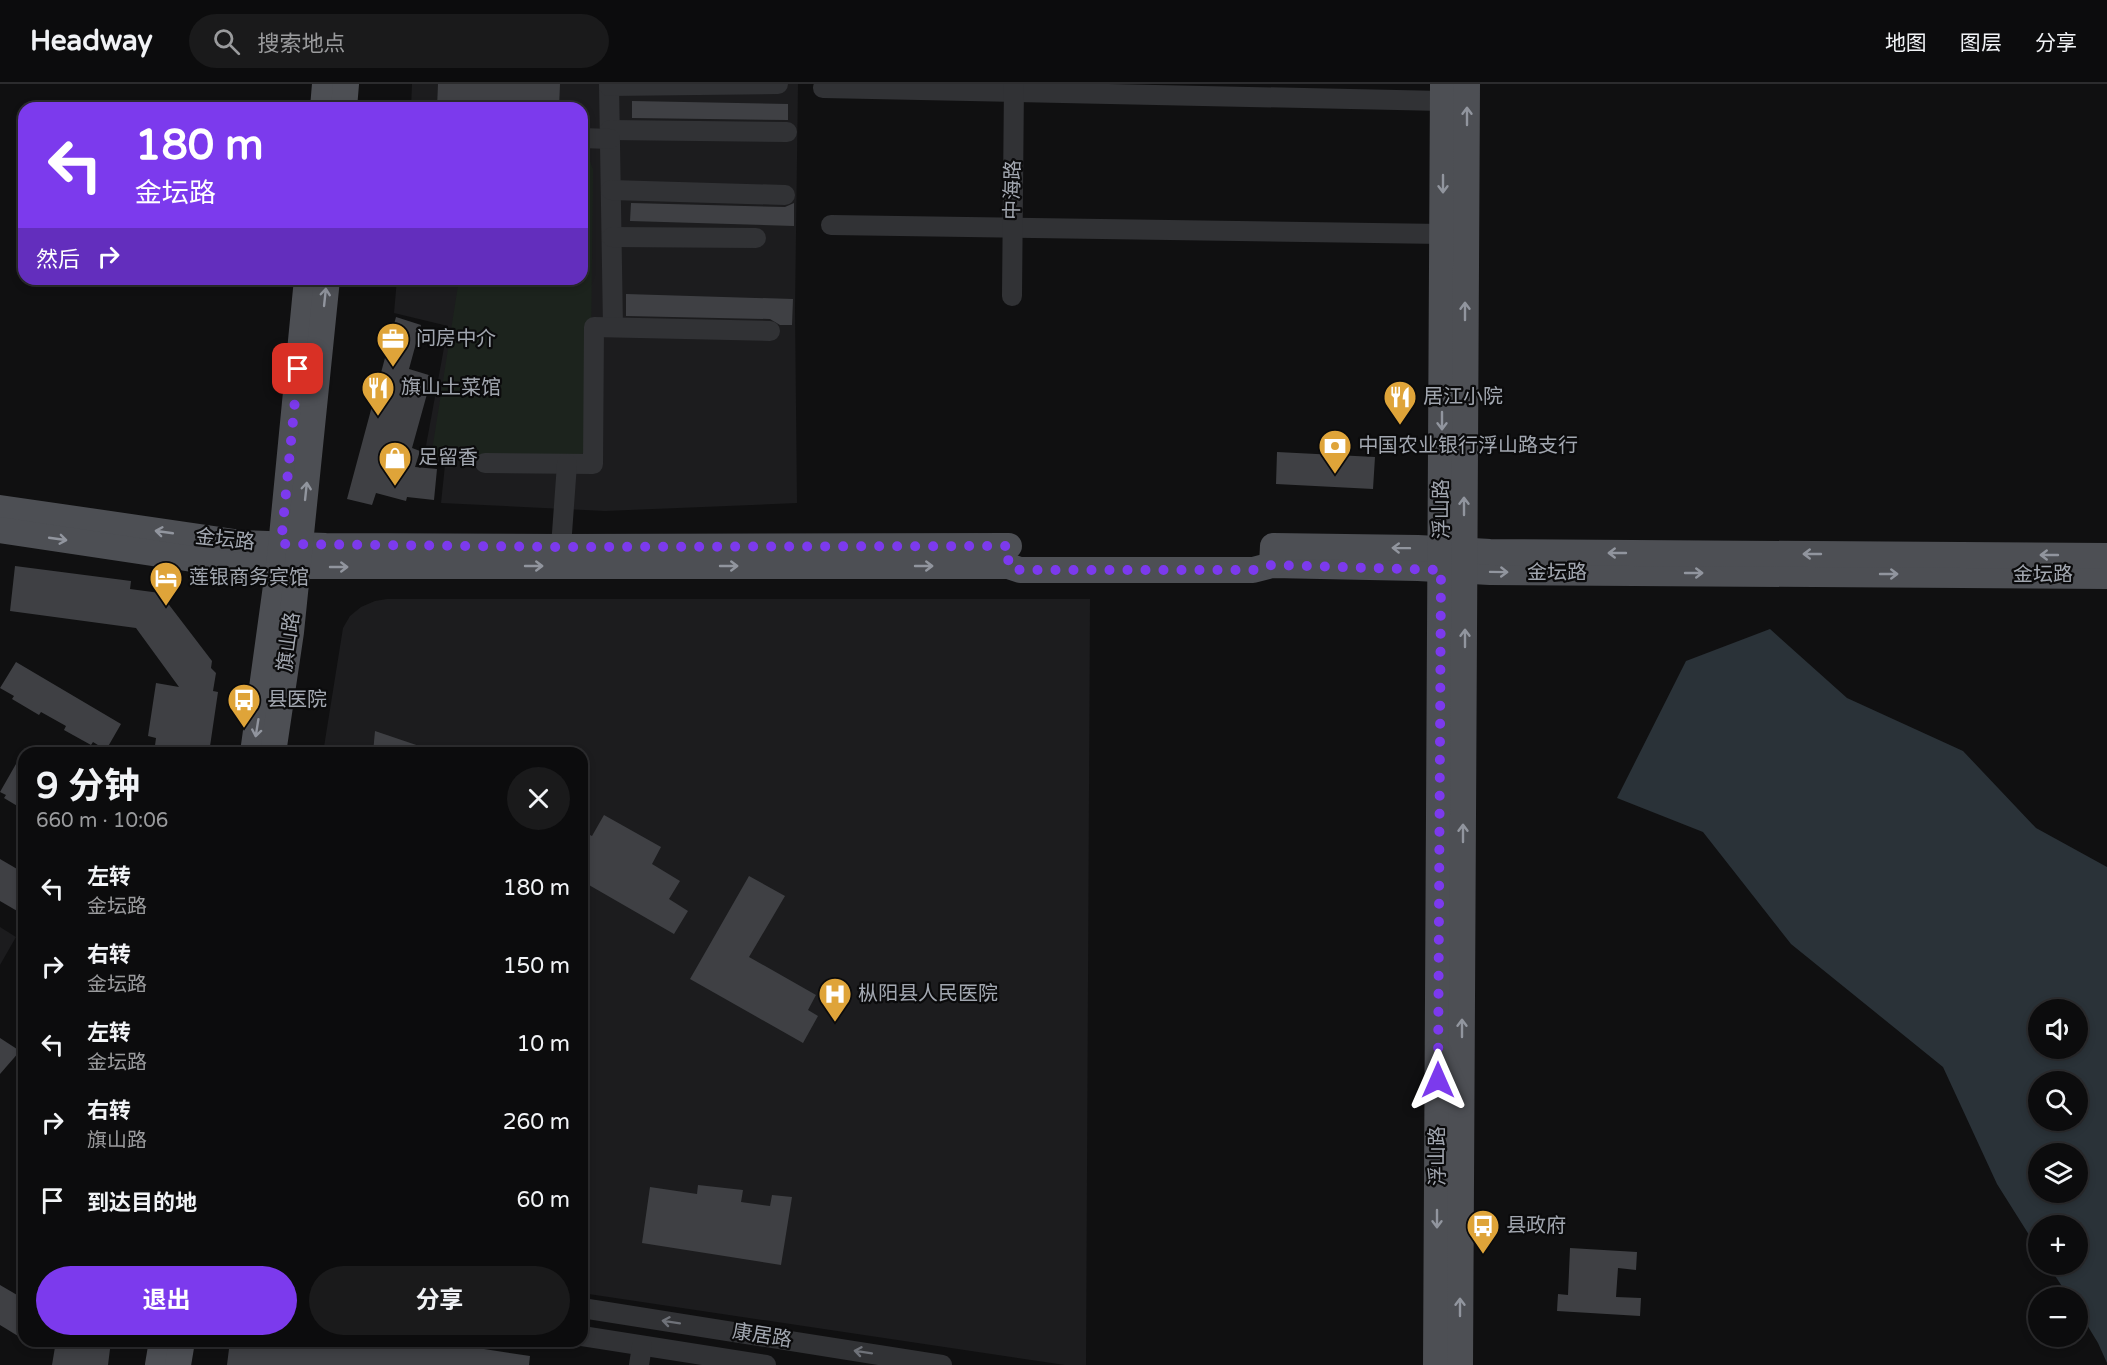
<!DOCTYPE html>
<html lang="zh">
<head>
<meta charset="utf-8">
<style>
  :root { --surface:#0c0c0d; --page:#1a1a1b; --text:#f1f3f6; --muted:#9a9b9d; --line:#2c2c2e; --accent:#7c3aed }
  body { margin:0; font-family:"Varela Round","Noto Sans SC",sans-serif; background:var(--page); color:var(--text); height:100vh; display:flex; flex-direction:column; font-size:22px; white-space:nowrap }
  * { box-sizing:border-box; margin:0 }
  p { font-size:20px; color:var(--muted) }
  .icon { flex:none; width:33px; height:33px; fill:none; stroke:currentColor; stroke-width:2; stroke-linecap:round; stroke-linejoin:round }
  .map { position:relative; flex:1; overflow:hidden }
  .panel { position:absolute; left:18px; top:663px; width:570px; height:600px; display:flex; flex-direction:column; background:var(--surface); border-radius:18px; box-shadow:0 3px 9px #0003,0 0 0 2px var(--line) }
  .panel>* { flex:none }
  .top-card { position:absolute; left:18px; top:18px; width:570px; height:183px; border-radius:18px; box-shadow:0 3px 9px #0003,0 0 0 2px var(--line); background:#7c3aed; color:#fff; overflow:hidden }
  .tools { position:absolute; left:2028px; top:915px; display:grid; gap:12px }
  .tools a { display:grid; place-items:center; width:60px; height:60px; border-radius:50%; background:var(--surface); box-shadow:0 3px 9px #0003,0 0 0 2px var(--line); font-size:30px }
  .pin { position:absolute; display:grid; place-items:center; width:51px; height:51px; color:#fff; margin:-26px; border-radius:12px; box-shadow:0 3px 9px #0006 }
  .me { position:absolute; width:66px; margin:-33px; rotate:0deg; stroke-linejoin:round; filter:drop-shadow(0 0 4px #0008) }
  .turn { display:flex; align-items:center; gap:21px; height:126px; padding:0 18px; font-size:27px }
  .turn .icon { width:78px; height:78px; stroke-width:2.5 }
  .turn b { display:block; font-size:42px; line-height:51px }
  .then { display:flex; align-items:center; height:57px; padding:0 18px; background:#0003; gap:12px; font-size:22px }
  .round { display:grid; place-items:center; flex:none; width:63px; height:63px; border-radius:32px; background:var(--page) }
  .summary { display:flex; align-items:center; justify-content:space-between; height:102px; padding:0 18px }
  h1 { font-size:36px; font-weight:700; line-height:45px }
  .action { display:flex; gap:12px; margin-top:auto; padding:12px 18px }
  .action a { flex:1; height:69px; border-radius:36px; background:var(--accent); color:#fff; font-size:24px; font-weight:700; line-height:69px; text-align:center }
  .action a+a { background:var(--page); color:var(--text) }
  ul { padding:0; list-style:none }
  li { display:flex; align-items:center; gap:18px; height:78px; padding:0 18px }
  li div { flex:1 }
  li b { display:block; font-size:22px }
  li em { font-style:normal }
  header { display:flex; align-items:center; gap:36px; box-sizing:border-box; height:84px; padding:0 30px; background:var(--surface); border-bottom:2px solid var(--line) }
  header strong { font-size:28px }
  nav { display:flex; gap:33px; margin-inline-start:auto; font-size:21px }
  .search { width:420px; height:54px; background:var(--page); display:flex; align-items:center; gap:15px; box-sizing:border-box; padding:0 21px; border-radius:33px; color:var(--muted); font-size:22px }
  .map>svg:first-child { display:block }
</style>
</head>
<body>
<header>
<strong>Headway</strong>
<div class="search"><svg class="icon" aria-label="search" viewBox="0 0 24 24"><circle cx="10" cy="10" r="6"/><path d="M15 15l6 6"/></svg>搜索地点</div>
<nav><a>地图</a><a>图层</a><a>分享</a></nav>
</header>
<div class="map">
<svg width="2107" height="1281" viewBox="0 0 2107 1281">
  <rect width="100%" height="100%" fill="#101011"/>
  <!-- built -->
  <g fill="#1c1c1e">
    <polygon points="412,0 798,0 795,226 797,419 605,427 441,419 445,381 423,378 448,242 394,229 397,195 582,195 582,24 411,24"/>
    <polygon points="387,515 1090,515 1086,1281 1065,1281 582,1209 582,669 323,669 343,544 350,532 361,523 375,517"/>
    <polygon points="0,843 16,853 0,881"/>
  </g>
  <!-- green -->
  <polygon fill="#1c231d" points="582,68 590,77 593,86 590,354 584,369 570,373 431,373 459,195 582,195"/>
  <!-- water -->
  <path fill="#2a3238" fill-rule="evenodd" d="M1770 545 1847 614 1963 667 2036 744 2107 783V1279L2098 1259 2078 1226V1214L2069 1213 2048 1181 2078 1180V1142H2038V1165L1997 1100 1943 983 1791 860 1703 748 1617 714 1686 577ZM2038 926H2078V964H2038ZM2038 998H2078V1036H2038ZM2038 1070H2078V1108H2038Z"/>
  <!-- building -->
  <g fill="#3f4044">
    <polygon points="438,0 560,0 559,24 437,24"/>
    <polygon points="632,17 788,20 788,36 632,34"/>
    <polygon points="631,119 785,123 794,119 794,142 630,137"/>
    <polygon points="626,210 793,215 792,241 780,241 770,235 626,232"/>
    <polygon points="396,233 421,241 409,285 432,292 412,364 420,367 415,383 437,385 434,416 407,413 406,417 376,409 372,421 347,415"/>
    <polygon points="1277,368 1375,373 1373,405 1276,400"/>
    <polygon points="15,482 131,497 130,505 160,509 212,577 211,584 216,589 213,607 218,608 209,669 154,669 156,654 148,652 156,599 179,603 136,544 10,527"/>
    <polygon points="16,578 121,640 106,666 93,658 91,661 64,646 66,642 41,628 39,631 12,615 14,612 0,604"/>
    <polygon points="375,647 431,666 430,669 373,669"/>
    <polygon points="24,666 24,726 4,714 6,711 0,708"/>
    <polygon points="604,731 661,763 652,780 680,797 669,815 688,827 674,850 582,797 582,747 592,752"/>
    <polygon points="0,775 24,789 24,831 0,817"/>
    <polygon points="749,792 785,812 749,873 816,911 808,926 818,932 803,959 690,895"/>
    <polygon points="0,954 20,967 0,990"/>
    <polygon points="698,1101 743,1106 741,1118 770,1122 772,1111 792,1113 781,1181 642,1159 650,1103 697,1110"/>
    <polygon points="1570,1164 1637,1168 1636,1186 1618,1184 1616,1213 1641,1214 1640,1232 1557,1227 1558,1210 1568,1211"/>
    <polygon points="0,1201 24,1215 24,1243 18,1252 0,1241"/>
    <polygon points="66,1257 111,1257 108,1281 52,1281 55,1263 65,1264"/>
    <polygon points="230,1257 432,1257 530,1272 529,1281 227,1281"/>
  </g>
  <g fill="none" stroke-linecap="round" stroke-linejoin="round">
    <!-- minor -->
    <g stroke="#313235" stroke-width="20">
      <polyline points="609,0 613,243"/>
      <polyline points="609,2 778,0"/>
      <polyline points="823,4 1443,17"/>
      <polyline points="610,46 787,48"/>
      <polyline points="582,54 610,55"/>
      <polyline points="611,106 785,111"/>
      <polyline points="831,141 1443,150"/>
      <polyline points="612,153 756,154"/>
      <polyline points="1012,212 1014,0"/>
      <polyline points="485,379 593,380 594,243 770,247"/>
      <polyline points="561,463 567,380"/>
      <polyline points="582,1224 942,1281"/>
      <polyline points="582,1252 766,1281"/>
      <polyline points="639,1281 642,1262"/>
    </g>
    <!-- major -->
    <g stroke="#4d4f54" stroke-width="26">
      <polyline points="323,24 325,0"/>
      <polyline points="344,24 346,0"/>
      <polyline points="0,424 241,459 326,462 561,463 1009,462"/>
      <polyline points="0,446 239,482 1008,482 1020,486 1253,486 1272,481 1418,484 1490,488 2107,492"/>
      <polyline points="1272,481 1273,462 1418,464 1490,468 2107,472"/>
      <polyline points="253,669 280,473 307,195"/>
      <polyline points="273,669 291,548 327,195"/>
      <polyline points="158,1281 162,1257"/>
      <polyline points="178,1281 182,1257"/>
      <polyline points="1436,1281 1443,0"/>
      <polyline points="1460,1281 1467,0"/>
    </g>
  </g>
  <!-- one-way arrows -->
  <defs><path id="oneway-shaft" d="M-6 0H5M1.5-3L5.5 0L1.5 3" fill="none" stroke-width="1.6" stroke-linecap="round" stroke-linejoin="round" transform="scale(1.5)"/></defs>
  <g stroke="#91959e">
    <use href="#oneway-shaft" transform="translate(1467 32) rotate(-90)"/>
    <use href="#oneway-shaft" transform="translate(1443 100) rotate(90)"/>
    <use href="#oneway-shaft" transform="translate(325 213) rotate(-84)"/>
    <use href="#oneway-shaft" transform="translate(1465 227) rotate(-90)"/>
    <use href="#oneway-shaft" transform="translate(1442 337) rotate(90)"/>
    <use href="#oneway-shaft" transform="translate(306 407) rotate(-84)"/>
    <use href="#oneway-shaft" transform="translate(1464 422) rotate(-90)"/>
    <use href="#oneway-shaft" transform="translate(164 448) rotate(-172)"/>
    <use href="#oneway-shaft" transform="translate(58 455) rotate(8)"/>
    <use href="#oneway-shaft" transform="translate(1401 464) rotate(-179)"/>
    <use href="#oneway-shaft" transform="translate(1617 469) rotate(-180)"/>
    <use href="#oneway-shaft" transform="translate(1812 470) rotate(-180)"/>
    <use href="#oneway-shaft" transform="translate(2049 471) rotate(-180)"/>
    <use href="#oneway-shaft" transform="translate(534 482)"/>
    <use href="#oneway-shaft" transform="translate(729 482)"/>
    <use href="#oneway-shaft" transform="translate(924 482)"/>
    <use href="#oneway-shaft" transform="translate(339 483)"/>
    <use href="#oneway-shaft" transform="translate(1499 488) rotate(1)"/>
    <use href="#oneway-shaft" transform="translate(1694 489)"/>
    <use href="#oneway-shaft" transform="translate(1889 490)"/>
    <use href="#oneway-shaft" transform="translate(1465 554) rotate(-90)"/>
    <use href="#oneway-shaft" transform="translate(257 644) rotate(99)"/>
    <use href="#oneway-shaft" transform="translate(1463 749) rotate(-90)"/>
    <use href="#oneway-shaft" transform="translate(1462 944) rotate(-90)"/>
    <use href="#oneway-shaft" transform="translate(1437 1135) rotate(90)"/>
    <use href="#oneway-shaft" transform="translate(1460 1223) rotate(-90)"/>
  </g>
  <g stroke="#6f7279">
    <use href="#oneway-shaft" transform="translate(671 1238) rotate(-171)"/>
    <use href="#oneway-shaft" transform="translate(863 1268) rotate(-171)"/>
  </g>
  <g fill="none" stroke-linecap="round" stroke-linejoin="round">
    <!-- route -->
    <polyline stroke="#7c3aed" stroke-width="10" stroke-dasharray="0 18" points="298,285 281,460 561,463 1009,462 1008,482 1020,486 1253,486 1272,481 1441,486 1438,996"/>
  </g>
  <!-- icons -->
  <defs>
    <g id="office-pin" transform="scale(1.725)"><path d="M0 17L-7.5 6A9.5 9.5 0 1 1 7.5 6Z" fill="#dfa439" stroke="#0b0b0c"/><path d="M-6-3h4V-5.5h4V-3h4V5H-6ZM-1-4.5V-3h2v-1.5ZM-6 0V1H6V0Z" fill="#fff"/></g>
    <g id="restaurant-pin" transform="scale(1.725)"><path d="M0 17L-7.5 6A9.5 9.5 0 1 1 7.5 6Z" fill="#dfa439" stroke="#0b0b0c"/><path d="M-5-6h1v4h1v-4h1v4h1v-4h1v5L-1.5 .5V6h-2V.5L-5-1ZM5-6V6H3V1.5H1.5Q1.5-4 5-6Z" fill="#fff"/></g>
    <g id="bank-pin" transform="scale(1.725)"><path d="M0 17L-7.5 6A9.5 9.5 0 1 1 7.5 6Z" fill="#dfa439" stroke="#0b0b0c"/><path d="M-6-4H6V4H-6ZM0-2.3a2.3 2.3 0 1 0 0 4.6a2.3 2.3 0 1 0 0-4.6Z" fill="#fff"/></g>
    <g id="shop-pin" transform="scale(1.725)"><path d="M0 17L-7.5 6A9.5 9.5 0 1 1 7.5 6Z" fill="#dfa439" stroke="#0b0b0c"/><path d="M-5-2.5h2.3a2.7 3.5 0 0 1 5.4 0H5L5.5 6h-11ZM-1.5-2.5h3a1.5 2.3 0 0 0-3 0Z" fill="#fff"/></g>
    <g id="hotel-pin" transform="scale(1.725)"><path d="M0 17L-7.5 6A9.5 9.5 0 1 1 7.5 6Z" fill="#dfa439" stroke="#0b0b0c"/><path d="M-6-4.5h1.5V1H6V5H4.5V3h-9V5H-6ZM-4 0a1.8 1.8 0 1 1 3.6 0ZM.5 0V-2.5h3Q6-2.5 6 0Z" fill="#fff"/></g>
    <g id="bus-pin" transform="scale(1.725)"><path d="M0 17L-7.5 6A9.5 9.5 0 1 1 7.5 6Z" fill="#dfa439" stroke="#0b0b0c"/><path d="M-5-6H5V4H4V6H2V4H-2V6H-4V4H-5ZM-3.5-4V0h7V-4ZM-3.5 1.2v1.5H-2V1.2ZM2 1.2v1.5H3.5V1.2Z" fill="#fff"/></g>
    <g id="hospital-pin" transform="scale(1.725)"><path d="M0 17L-7.5 6A9.5 9.5 0 1 1 7.5 6Z" fill="#dfa439" stroke="#0b0b0c"/><path d="M-5-5h3v3.5h4V-5h3V5h-3V1.5h-4V5h-3Z" fill="#fff"/></g>
  </defs>
  <g fill-rule="evenodd">
    <use href="#office-pin" x="393" y="255"/>
    <use href="#restaurant-pin" x="378" y="304"/>
    <use href="#restaurant-pin" x="1400" y="313"/>
    <use href="#bank-pin" x="1335" y="362"/>
    <use href="#shop-pin" x="395" y="374"/>
    <use href="#hotel-pin" x="166" y="494"/>
    <use href="#bus-pin" x="244" y="616"/>
    <use href="#hospital-pin" x="835" y="910"/>
    <use href="#bus-pin" x="1483" y="1142"/>
  </g>
  <g text-anchor="middle" dominant-baseline="central" stroke-width="4.5" stroke-linejoin="round" paint-order="stroke">
    <!-- street labels -->
    <g font-size="20" fill="#a2a7b0" stroke="#0b0b0c">
      <text transform="translate(1013 106) rotate(-89)">中海路</text>
      <text transform="translate(1442 425) rotate(-90)">浮山路</text>
      <text transform="translate(225 456) rotate(6)">金坛路</text>
      <text x="1557" y="489">金坛路</text>
      <text x="2043" y="491">金坛路</text>
      <text transform="translate(289 558) rotate(-82)">旗山路</text>
      <text transform="translate(1438 1072) rotate(-90)">浮山路</text>
      <text transform="translate(762 1252) rotate(9)">康居路</text>
    </g>
    <!-- poi labels -->
    <g font-size="20" fill="#a2a7b0" stroke="#0b0b0c" text-anchor="start">
      <text x="416" y="255">问房中介</text>
      <text x="401" y="304">旗山土菜馆</text>
      <text x="1423" y="313">居江小院</text>
      <text x="1358" y="362">中国农业银行浮山路支行</text>
      <text x="418" y="374">足留香</text>
      <text x="189" y="494">莲银商务宾馆</text>
      <text x="267" y="616">县医院</text>
      <text x="858" y="910">枞阳县人民医院</text>
      <text x="1506" y="1142">县政府</text>
    </g>
  </g>
</svg>
<div class="tools">
<a><svg class="icon" aria-label="sound" viewBox="0 0 24 24"><path d="M4 9h4l5-4v14l-5-4H4zM17 9q2 3 0 6"/></svg></a>
<a><svg class="icon" aria-label="search" viewBox="0 0 24 24"><circle cx="10" cy="10" r="6"/><path d="M15 15l6 6"/></svg></a>
<a><svg class="icon" aria-label="layers" viewBox="0 0 24 24"><path d="M12 4l9 5-9 5-9-5zM3 14l9 5 9-5"/></svg></a>
<a>+</a>
<a>−</a>
</div>
<div class="pin" style="left:298px;top:285px;background:#d93025"><svg class="icon" aria-label="arrive" viewBox="0 0 24 24"><path d="M6 21V4h12l-3 4 3 4H6"/></svg></div>
<svg class="me" style="left:1438px;top:996px" viewBox="-20 -20 40 40"><path d="M0-17L14 15 0 8-14 15z" fill="#7c3aed" stroke="#fff" stroke-width="4"/></svg>
<div class="top-card">
<div class="turn"><svg class="icon" aria-label="left" viewBox="0 0 24 24"><path d="M17 20v-9H6M10 6l-5 5 5 5"/></svg><div><b>180 m</b>金坛路</div></div>
<div class="then">然后<svg class="icon" aria-label="right" viewBox="0 0 24 24"><path d="M7 20v-9h11M14 6l5 5-5 5"/></svg></div>
</div>
<section class="panel">
<div class="summary"><div><h1>9 分钟</h1><p>660 m · 10:06</p></div><a class="round"><svg class="icon" aria-label="close" viewBox="0 0 24 24"><path d="M6 6l12 12M18 6L6 18"/></svg></a></div>
<ul>
<li><svg class="icon" aria-label="left" viewBox="0 0 24 24"><path d="M17 20v-9H6M10 6l-5 5 5 5"/></svg><div><b>左转</b><p>金坛路</p></div><em>180 m</em></li>
<li><svg class="icon" aria-label="right" viewBox="0 0 24 24"><path d="M7 20v-9h11M14 6l5 5-5 5"/></svg><div><b>右转</b><p>金坛路</p></div><em>150 m</em></li>
<li><svg class="icon" aria-label="left" viewBox="0 0 24 24"><path d="M17 20v-9H6M10 6l-5 5 5 5"/></svg><div><b>左转</b><p>金坛路</p></div><em>10 m</em></li>
<li><svg class="icon" aria-label="right" viewBox="0 0 24 24"><path d="M7 20v-9h11M14 6l5 5-5 5"/></svg><div><b>右转</b><p>旗山路</p></div><em>260 m</em></li>
<li><svg class="icon" aria-label="arrive" viewBox="0 0 24 24"><path d="M6 21V4h12l-3 4 3 4H6"/></svg><div><b>到达目的地</b></div><em>60 m</em></li>
</ul>
<div class="action"><a>退出</a><a>分享</a></div>
</section>
</div>
</body>
</html>
